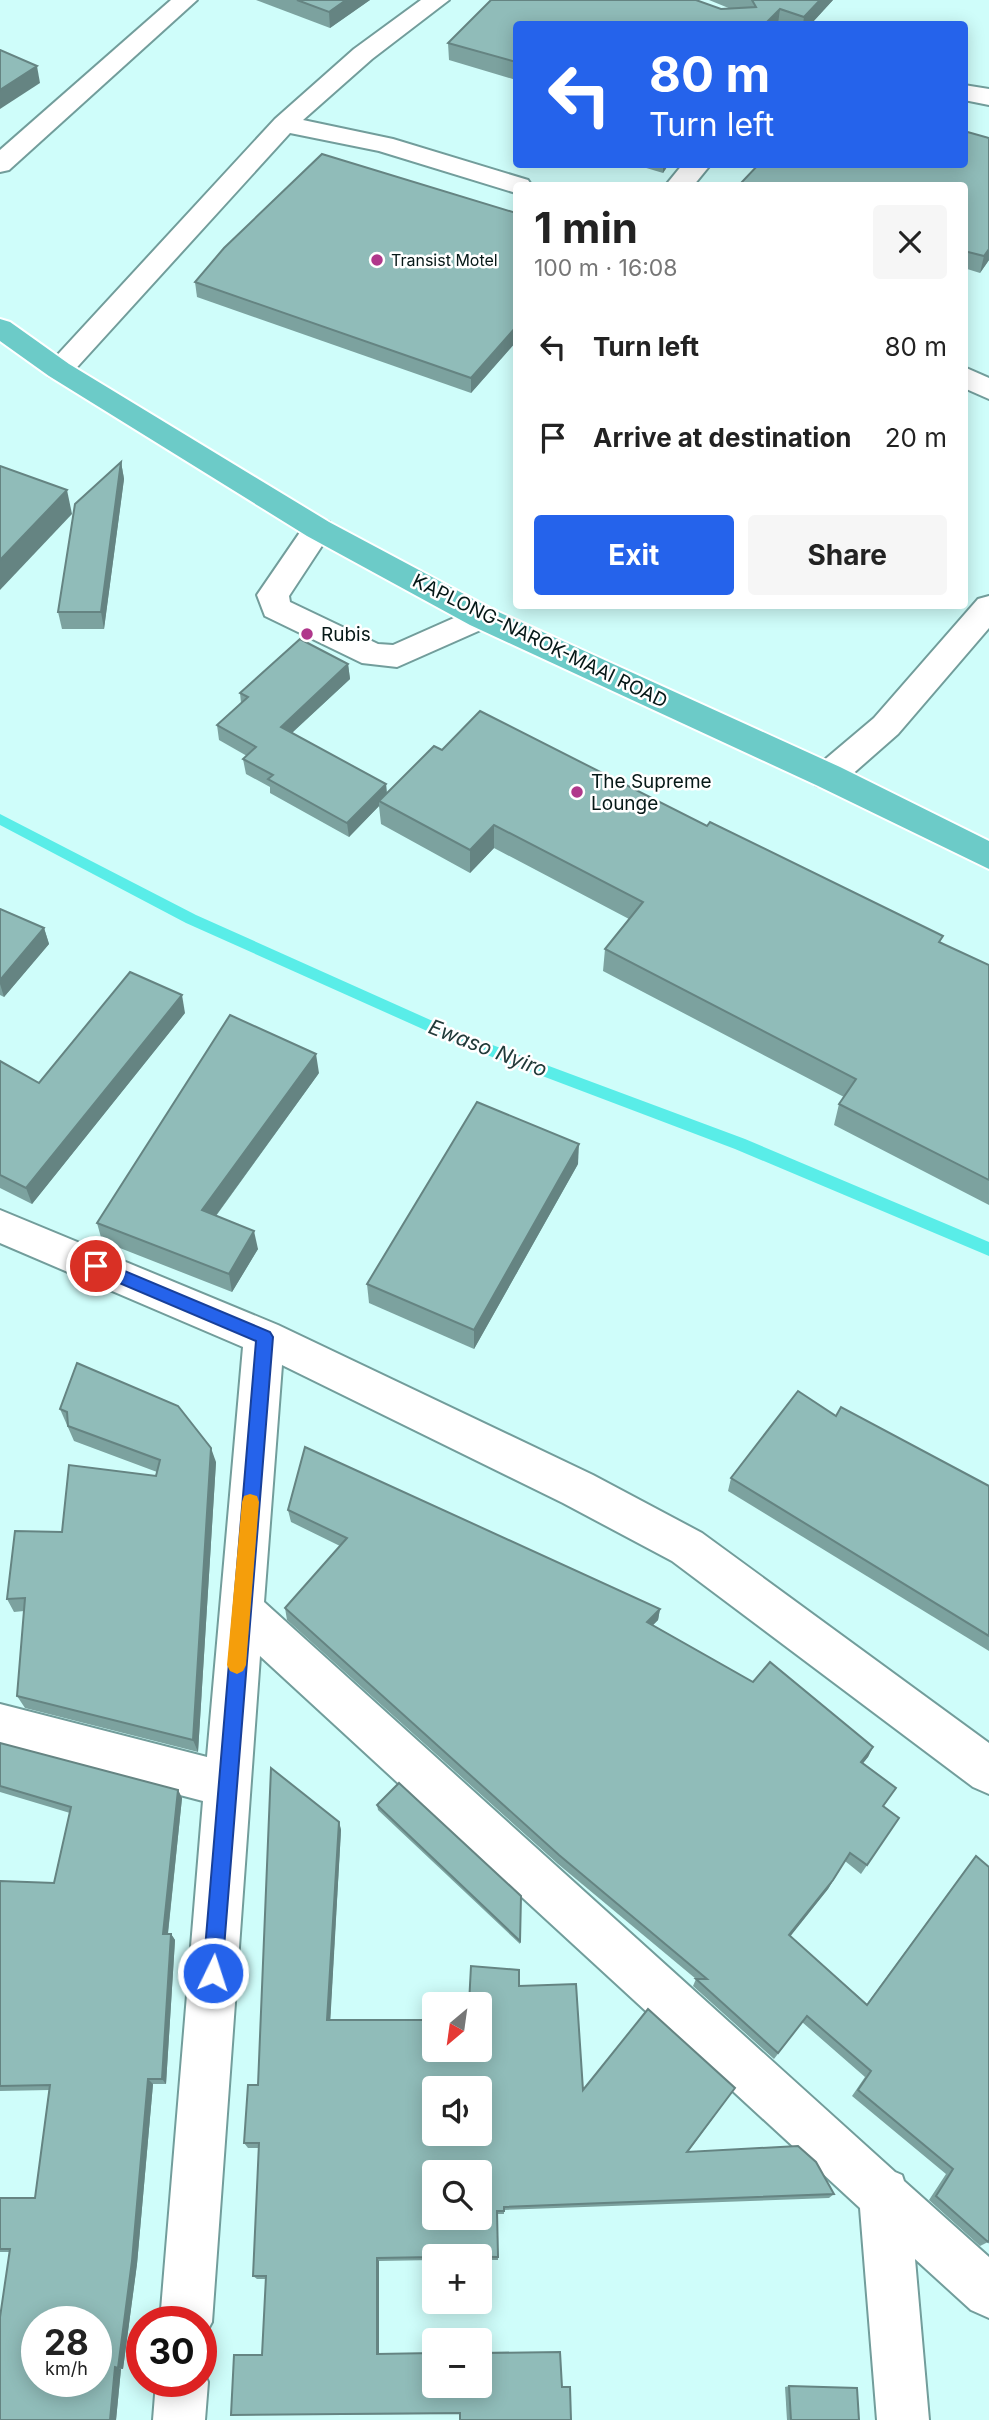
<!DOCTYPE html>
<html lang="en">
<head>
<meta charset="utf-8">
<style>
  :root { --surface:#fff; --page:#f6f6f6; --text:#222; --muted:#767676; --accent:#2563eb }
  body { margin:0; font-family:Inter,sans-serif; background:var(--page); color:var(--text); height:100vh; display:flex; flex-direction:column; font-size:26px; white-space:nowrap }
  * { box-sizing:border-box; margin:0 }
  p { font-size:23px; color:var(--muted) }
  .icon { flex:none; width:38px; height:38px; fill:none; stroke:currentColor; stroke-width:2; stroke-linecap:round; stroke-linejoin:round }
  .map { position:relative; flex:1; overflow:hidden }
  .panel { position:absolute; left:513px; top:182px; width:455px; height:427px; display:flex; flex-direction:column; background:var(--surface); border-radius:7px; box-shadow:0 4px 18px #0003 }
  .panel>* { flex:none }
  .banner { position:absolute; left:513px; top:21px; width:455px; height:147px; border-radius:7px; box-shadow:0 4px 18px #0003; background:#2563eb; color:#fff; overflow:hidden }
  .needle { width:46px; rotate:209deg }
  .tools { position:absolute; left:422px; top:1992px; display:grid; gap:14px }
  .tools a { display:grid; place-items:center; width:70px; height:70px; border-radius:7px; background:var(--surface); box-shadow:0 4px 18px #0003; font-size:35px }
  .speed { position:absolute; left:21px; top:2306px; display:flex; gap:14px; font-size:35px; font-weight:700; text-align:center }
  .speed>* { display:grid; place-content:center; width:91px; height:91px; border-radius:50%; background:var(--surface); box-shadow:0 4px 18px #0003; line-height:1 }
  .speed small { font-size:18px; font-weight:400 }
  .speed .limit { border:10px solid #d22; background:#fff; color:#111 }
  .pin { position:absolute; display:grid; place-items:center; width:60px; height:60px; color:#fff; margin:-30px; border:4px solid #fff; border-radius:50%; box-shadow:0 2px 7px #0007 }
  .me { position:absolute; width:77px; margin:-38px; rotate:4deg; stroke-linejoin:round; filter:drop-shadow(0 0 5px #0008) }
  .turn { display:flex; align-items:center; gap:24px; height:147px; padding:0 21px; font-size:32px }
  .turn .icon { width:91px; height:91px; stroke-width:2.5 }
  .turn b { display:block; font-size:49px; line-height:60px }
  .round { display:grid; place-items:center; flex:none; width:74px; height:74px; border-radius:7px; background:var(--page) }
  .overview { display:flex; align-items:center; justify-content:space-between; height:119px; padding:0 21px }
  h1 { font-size:42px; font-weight:700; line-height:52px }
  .primary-button { display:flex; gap:14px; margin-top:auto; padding:14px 21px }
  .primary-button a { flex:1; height:80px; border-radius:7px; background:var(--accent); color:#fff; font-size:28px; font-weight:700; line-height:80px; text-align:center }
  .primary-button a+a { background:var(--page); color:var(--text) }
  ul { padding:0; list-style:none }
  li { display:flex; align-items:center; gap:21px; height:91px; padding:0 21px }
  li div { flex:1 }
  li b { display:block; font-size:26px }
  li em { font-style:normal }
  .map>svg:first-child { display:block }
</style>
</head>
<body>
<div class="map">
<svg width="989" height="2420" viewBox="0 0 989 2420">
  <rect width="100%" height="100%" fill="#cffdfa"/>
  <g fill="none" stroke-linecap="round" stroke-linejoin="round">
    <!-- stream -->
    <polygon fill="#59ede8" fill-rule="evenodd" points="0,814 196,915 455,1031 745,1139 989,1242 989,1256 735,1149 445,1039 186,923 0,825"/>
    <!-- minor casing -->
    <g stroke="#729d9b" stroke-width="4">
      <g id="minor">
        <polygon points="171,0 197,0 9,170 0,172 0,150"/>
        <polygon points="421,0 449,0 372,59 303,120 393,139 528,180 532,186 516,186 516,193 379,151 290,133 69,376 59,379 49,376 45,370 49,364 275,119 354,49"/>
        <polygon points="964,85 989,89 989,105 964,100"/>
        <polygon points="683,164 711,164 693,186 665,186"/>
        <polygon points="964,367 989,378 989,399 964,388"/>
        <polygon points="318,519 329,522 333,529 289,596 290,602 378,644 393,645 481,606 492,609 497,617 492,625 397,667 362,663 265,616 257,595 307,522"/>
        <polygon points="989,596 989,628 898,734 840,785 828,788 816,785 811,776 816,767 874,718 978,599"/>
        <polygon points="0,1210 278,1325 593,1475 702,1533 989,1743 989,1794 973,1787 672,1561 563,1503 282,1365 264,1602 895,2172 902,2175 904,2181 989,2257 989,2318 971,2310 915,2259 929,2420 877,2420 860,2208 260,1656 212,2322 201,2342 201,2322 160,2322 203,1801 0,1748 0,1704 207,1757 243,1347 0,1243"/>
        <polygon points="201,2365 208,2382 205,2420 153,2420 156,2382 201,2382"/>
      </g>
    </g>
    <!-- highway casing -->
    <g stroke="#fff" stroke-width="4">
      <polygon id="highway" points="0,319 10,322 69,364 329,522 492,609 840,767 989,841 989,869 816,785 470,625 307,536 49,376 0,341"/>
    </g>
    <!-- minor -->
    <use href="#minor" fill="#fff" fill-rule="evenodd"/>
    <!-- highway -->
    <use href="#highway" fill="#6ccbc8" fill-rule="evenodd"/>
  </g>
  <!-- wall -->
  <g fill="#7ca29f">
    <polygon points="256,0 370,0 330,28"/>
    <polygon points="491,0 696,0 721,9 731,9 709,0 833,0 811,24 516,24 516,80 449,60 448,43"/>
    <polygon points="633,164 669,164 663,173"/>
    <polygon points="964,164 989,260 980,273 964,268 964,186 740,186 740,184"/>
    <polygon points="516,213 516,342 471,393 197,297 195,282"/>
    <polygon points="121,462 124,479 104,629 62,629 58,612"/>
    <polygon points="348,664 350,679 292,733 386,784 387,793 442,750 941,943 989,965 989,1205 834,1125 839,1104 844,1097 603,971 605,949 629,919 494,848 470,873 381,824 379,806 349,837 270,793 270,787 246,774 243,759 247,756 219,740 217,725 241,703 240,693"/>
    <polygon points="0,909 44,928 49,944 4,997 0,995"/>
    <polygon points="185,1013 32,1204 0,1188 0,1061 39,1083"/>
    <polygon points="319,1073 216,1216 258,1249 232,1292 102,1241 97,1223"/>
    <polygon points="578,1164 474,1349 369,1303 367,1284"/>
    <polygon points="60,1409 216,1462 198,1752 25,1708 17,1696 24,1611 14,1612 7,1599 62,1532 156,1476 157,1472 74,1441"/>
    <polygon points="836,1416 989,1486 989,1651 728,1491 731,1478"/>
    <polygon points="288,1510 660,1609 658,1620 653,1625 753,1682 873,1747 868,1757 863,1763 896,1788 884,1806 893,1827 861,1874 845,1861 828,1889 790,1936 867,2004 969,1865 988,2242 980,2246 929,2200 946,2174 852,2096 865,2077 802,2022 774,2059 693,1986 696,1979 558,1864 287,1620 285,1608 340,1546 291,1522"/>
    <polygon points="0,1743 178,1790 182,1798 168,1934 171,1934 175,1940 166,2084 153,2084 137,2264 123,2369 121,2369 116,2420 10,2252 0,2252 0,2198 35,2198 49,2090 0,2091 0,1881 54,1883 70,1813 0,1792"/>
    <polygon points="377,1805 521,1896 520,1944 378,1810"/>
    <polygon points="339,1822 341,1830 330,2020 434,2049 519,1986 583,2090 735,2088 688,2152 834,2194 829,2198 504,2210 504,2214 497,2214 498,2260 480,2260 480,2256 434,2256 434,2260 379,2261 379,2354 460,2414 231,2415 262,2355 266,2279 257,2279 253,2276 259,2148 248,2148 244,2143 258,2085"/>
    <polygon points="789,2386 859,2420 787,2420 785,2387"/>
  </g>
  <!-- shaded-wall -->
  <g fill="#658482">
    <polygon points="346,0 370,0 330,28 329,12"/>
    <polygon points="820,0 833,0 811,24 803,24 804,17"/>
    <polygon points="780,9 778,24 765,24"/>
    <polygon points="37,66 40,83 0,109 0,90"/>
    <polygon points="663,164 669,164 663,173"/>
    <polygon points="989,249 989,260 980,273 984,256"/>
    <polygon points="516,327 516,342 471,393 471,378"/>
    <polygon points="121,462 124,479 104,629 101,612"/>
    <polygon points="67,490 72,514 0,590 0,560"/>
    <polygon points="348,664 350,679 283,741 281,727"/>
    <polygon points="386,784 387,799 379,801 379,806 349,837 347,823"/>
    <polygon points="494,825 494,848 470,873 470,850"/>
    <polygon points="44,928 49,944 4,997 0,984 0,980"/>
    <polygon points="182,995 185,1013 32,1204 26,1188"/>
    <polygon points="316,1054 319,1073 206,1229 202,1210"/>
    <polygon points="579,1144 578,1164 474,1349 474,1330"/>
    <polygon points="254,1231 258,1249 232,1292 229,1274"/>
    <polygon points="211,1448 216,1462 198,1752 193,1740"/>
    <polygon points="660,1609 658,1620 645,1633 647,1622"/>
    <polygon points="873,1747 868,1757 856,1772 861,1762"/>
    <polygon points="178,1790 182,1798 167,1941 163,1934"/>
    <polygon points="339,1822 341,1830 330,2026 327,2020"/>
    <polygon points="850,1853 828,1889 785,1943 789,1935"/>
    <polygon points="171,1934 175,1940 166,2084 162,2079"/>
    <polygon points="148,2079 153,2084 137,2264 123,2369 118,2368"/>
    <polygon points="377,2258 379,2261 379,2356 377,2354"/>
    <polygon points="115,2367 121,2369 116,2420 110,2420"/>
  </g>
  <!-- building -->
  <g fill="#90bcb9" stroke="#658482" stroke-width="2" fill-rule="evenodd">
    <polygon points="297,0 346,0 329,12"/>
    <polygon points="491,0 696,0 721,9 756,7 752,0 820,0 804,17 780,9 765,24 516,24 516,62 448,43"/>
    <polygon points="0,50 37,66 0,90"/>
    <polygon points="964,131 989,138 989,249 984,256 964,251 964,186 743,186 740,184 759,164 964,164"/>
    <polygon points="322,154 516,213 516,327 471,378 195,282 224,248"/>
    <polygon points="121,462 101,612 58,612 75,504"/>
    <polygon points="0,466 67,490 0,560"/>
    <polygon points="300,639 348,664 281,727 386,784 347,823 268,779 273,775 243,759 256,747 217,725 248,697 240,693"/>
    <polygon points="480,711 707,826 710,822 943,936 939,942 989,965 989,1180 839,1104 856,1079 605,949 643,902 494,825 470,850 379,801 434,746 442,750"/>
    <polygon points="0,909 44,928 0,980"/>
    <polygon points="130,972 182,995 26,1188 0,1175 0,1061 39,1083"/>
    <polygon points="230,1015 316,1054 202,1210 254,1231 229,1274 97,1223"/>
    <polygon points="477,1102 579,1144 474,1330 367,1284"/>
    <polygon points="77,1363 178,1406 211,1448 193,1740 17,1696 25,1598 7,1599 15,1531 62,1532 69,1465 156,1476 160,1460 68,1426 67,1412 60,1409"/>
    <polygon points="798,1391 836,1416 841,1407 989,1486 989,1636 731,1478"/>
    <polygon points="305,1447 660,1609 647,1622 753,1682 770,1662 873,1747 861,1762 896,1788 883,1806 899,1818 867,1865 850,1853 833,1880 789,1935 867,2005 976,1856 989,1867 989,2240 988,2242 936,2196 953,2169 858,2090 871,2071 807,2016 778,2053 696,1979 707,1979 559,1855 285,1608 347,1538 288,1510"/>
    <path d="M0 1743 178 1790 163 1934H171L162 2079H148L132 2261 118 2368 115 2367 110 2420H0V2317L10 2249H0V2198H35L50 2085 0 2086V1881L54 1883 71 1807 0 1786ZM37 2322H96V2382H37Z"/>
    <path d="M271 1768 339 1822 327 2020H434V2049H480V2004H469L471 1966 519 1970V1986L576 1984 583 2090 648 2009 735 2088 687 2152 798 2146 816 2162 834 2194 504 2207V2211H497L498 2257 434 2256V2257L377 2258V2354L434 2353V2385H480V2353L560 2352 562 2387H570L571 2420H460V2413L231 2415 234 2355H262L266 2276H253L259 2143H244L248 2085H258ZM434 2088H480V2133H434ZM434 2172H480V2217H434Z"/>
    <polygon points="399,1783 521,1896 520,1941 377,1805"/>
    <polygon points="789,2386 857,2388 859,2420 791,2420"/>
  </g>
  <!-- route -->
  <polygon fill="#2563eb" stroke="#184099" stroke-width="2" points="96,1259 270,1332 273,1337 222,1973 220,1980 213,1983 206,1980 203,1973 256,1341 91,1271 88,1266 91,1262"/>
  <!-- slow -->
  <polygon fill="#f59e0b" points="250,1494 257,1496 259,1502 246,1665 243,1671 237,1674 230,1671 227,1665 242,1502 244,1496"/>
  <!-- markers -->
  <g fill="#b0378b" stroke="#fff" stroke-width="2.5">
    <circle cx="377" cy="260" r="7"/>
    <circle cx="307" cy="634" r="7"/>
    <circle cx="577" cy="792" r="7"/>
  </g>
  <g text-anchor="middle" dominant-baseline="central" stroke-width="5" stroke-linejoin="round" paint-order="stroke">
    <!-- far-poi labels -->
    <g font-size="16" fill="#061817" stroke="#fff" text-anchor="start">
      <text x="391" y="260">Transist Motel</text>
    </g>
    <!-- poi labels -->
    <g font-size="19" fill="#061817" stroke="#fff" text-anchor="start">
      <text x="321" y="634">Rubis</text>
      <text x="591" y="781">The Supreme<tspan x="591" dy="22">Lounge</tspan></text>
    </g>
    <!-- street labels -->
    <g font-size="19" fill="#061817" stroke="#fff">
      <text transform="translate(540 641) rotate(26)">KAPLONG-NAROK-MAAI ROAD</text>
    </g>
    <!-- water labels -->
    <g font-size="21" font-style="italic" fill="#223b3a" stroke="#fff">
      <text transform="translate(488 1048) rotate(21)">Ewaso Nyiro</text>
    </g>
  </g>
</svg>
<div class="tools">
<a><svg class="needle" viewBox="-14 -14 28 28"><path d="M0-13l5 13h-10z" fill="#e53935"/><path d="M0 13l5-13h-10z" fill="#767676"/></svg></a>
<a><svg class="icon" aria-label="sound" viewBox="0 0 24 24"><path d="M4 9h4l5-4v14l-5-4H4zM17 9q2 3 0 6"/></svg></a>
<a><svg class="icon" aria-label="search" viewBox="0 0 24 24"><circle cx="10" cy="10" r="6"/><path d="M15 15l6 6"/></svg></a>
<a>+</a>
<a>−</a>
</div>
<div class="speed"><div>28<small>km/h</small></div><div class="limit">30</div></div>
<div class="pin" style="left:96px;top:1266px;background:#d93025"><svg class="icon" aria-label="arrive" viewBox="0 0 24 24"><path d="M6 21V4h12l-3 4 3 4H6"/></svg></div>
<svg class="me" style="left:213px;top:1973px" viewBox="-20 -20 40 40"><circle r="17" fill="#2563eb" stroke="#fff" stroke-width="3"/><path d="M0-11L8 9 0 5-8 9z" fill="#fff"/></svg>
<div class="banner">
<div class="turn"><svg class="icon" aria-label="left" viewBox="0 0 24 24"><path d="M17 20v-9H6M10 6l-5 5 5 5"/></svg><div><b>80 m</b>Turn left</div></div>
</div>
<section class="panel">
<div class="overview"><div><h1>1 min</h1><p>100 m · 16:08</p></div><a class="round"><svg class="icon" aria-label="close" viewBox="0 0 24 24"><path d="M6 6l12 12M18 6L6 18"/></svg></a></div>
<ul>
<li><svg class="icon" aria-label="left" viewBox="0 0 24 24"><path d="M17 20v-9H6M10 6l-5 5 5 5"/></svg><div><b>Turn left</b></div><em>80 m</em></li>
<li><svg class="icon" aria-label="arrive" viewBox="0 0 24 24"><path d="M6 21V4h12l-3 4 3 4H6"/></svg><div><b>Arrive at destination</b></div><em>20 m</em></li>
</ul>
<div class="primary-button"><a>Exit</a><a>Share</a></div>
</section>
</div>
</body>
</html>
